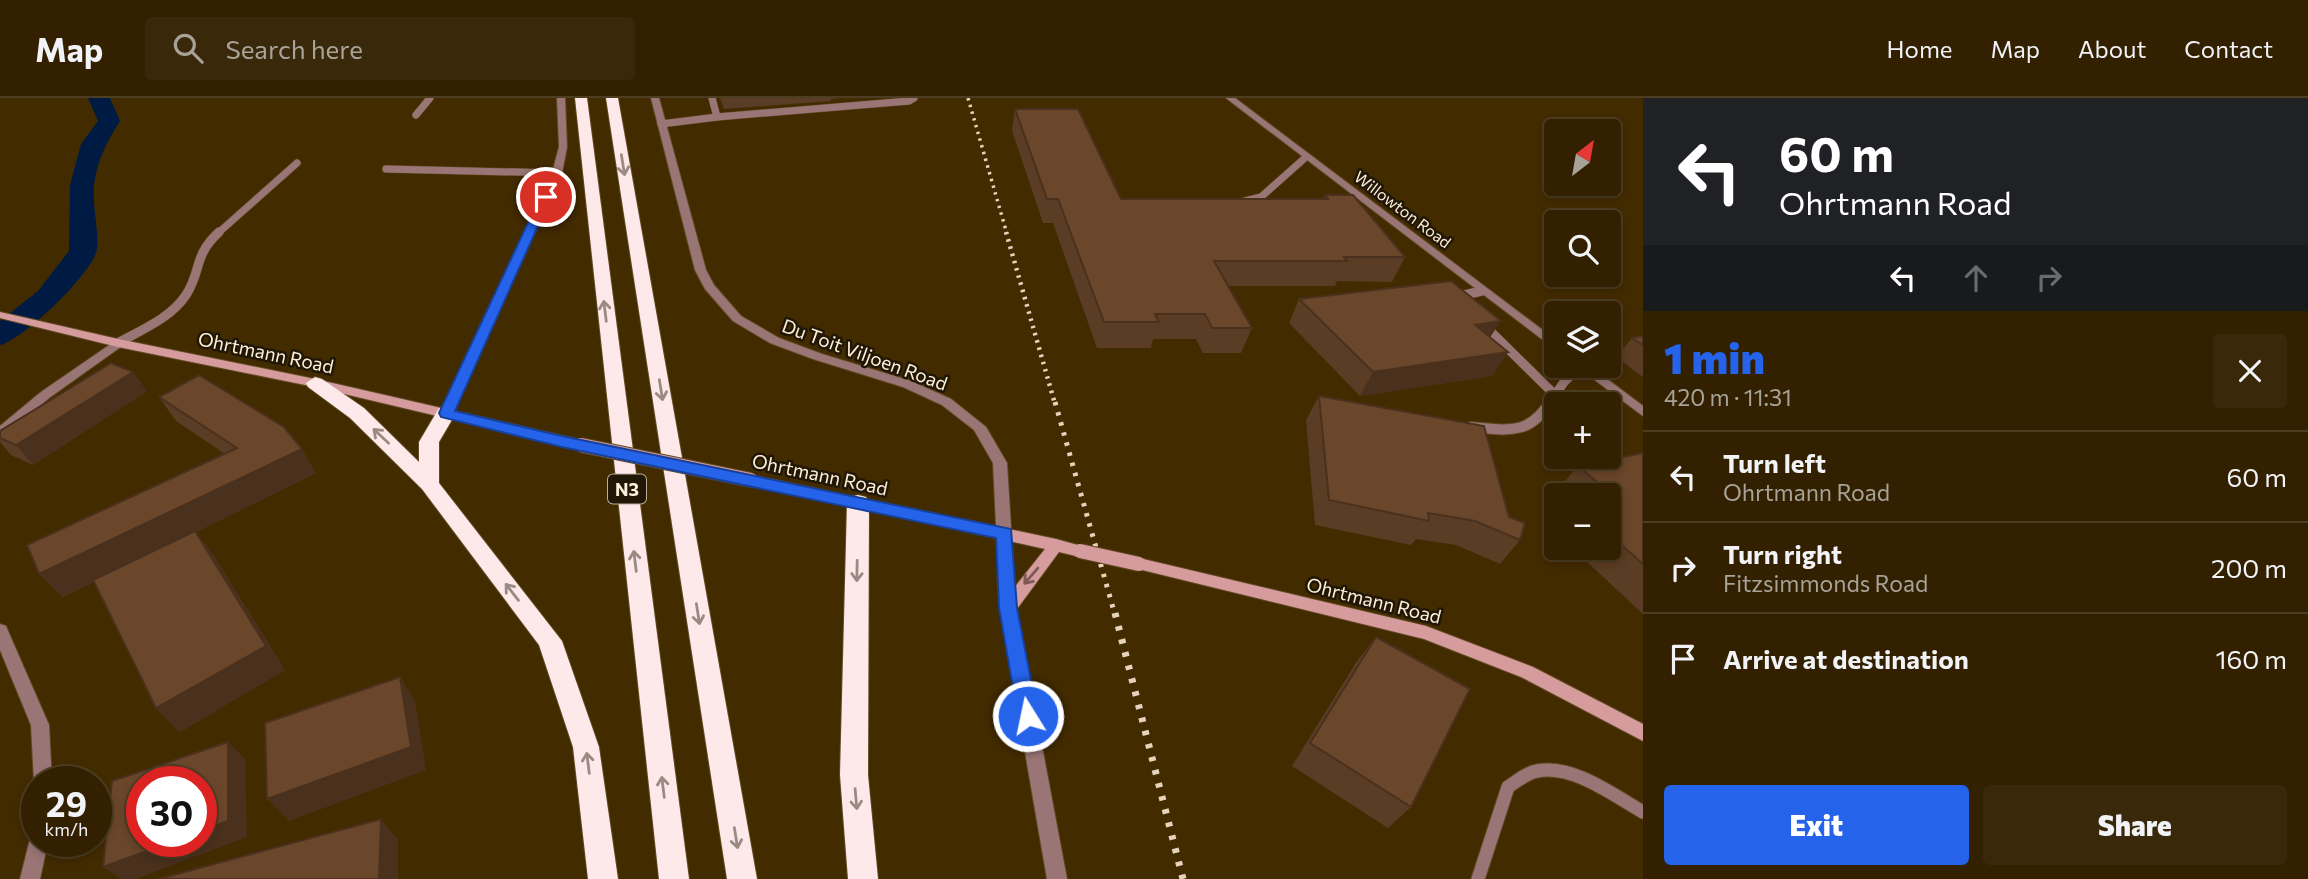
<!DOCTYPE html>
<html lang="en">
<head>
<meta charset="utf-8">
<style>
  :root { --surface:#322000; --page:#3a280a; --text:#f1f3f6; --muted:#a8a399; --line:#4d3e22; --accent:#2563eb }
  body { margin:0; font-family:Commissioner,sans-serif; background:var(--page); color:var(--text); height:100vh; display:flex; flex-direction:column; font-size:26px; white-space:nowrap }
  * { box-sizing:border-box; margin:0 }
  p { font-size:23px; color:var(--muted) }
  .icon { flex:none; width:38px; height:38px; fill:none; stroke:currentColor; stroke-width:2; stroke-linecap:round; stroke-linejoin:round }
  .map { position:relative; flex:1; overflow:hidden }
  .details { display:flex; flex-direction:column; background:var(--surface); width:665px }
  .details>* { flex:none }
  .guide { background:#202124; color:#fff; overflow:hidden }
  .needle { width:46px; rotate:31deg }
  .fabs { position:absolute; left:1544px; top:21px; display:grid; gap:14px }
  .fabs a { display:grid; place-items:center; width:77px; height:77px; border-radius:7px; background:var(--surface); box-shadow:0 4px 10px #0003,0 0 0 2px var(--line); font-size:35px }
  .speed { position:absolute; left:21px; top:668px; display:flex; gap:14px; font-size:35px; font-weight:700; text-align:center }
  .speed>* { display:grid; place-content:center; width:91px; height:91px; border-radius:50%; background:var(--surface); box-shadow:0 4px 10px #0003,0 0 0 2px var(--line); line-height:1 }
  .speed small { font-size:18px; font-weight:400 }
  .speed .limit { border:10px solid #d22; background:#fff; color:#111 }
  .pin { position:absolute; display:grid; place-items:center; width:60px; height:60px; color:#fff; margin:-30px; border:4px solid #fff; border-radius:50%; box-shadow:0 2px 7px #0007 }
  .me { position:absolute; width:77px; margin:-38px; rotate:350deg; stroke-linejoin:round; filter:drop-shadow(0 0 5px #0008) }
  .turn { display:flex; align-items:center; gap:24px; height:147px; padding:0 21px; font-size:32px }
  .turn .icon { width:91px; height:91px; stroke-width:2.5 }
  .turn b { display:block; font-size:49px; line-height:60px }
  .lanes { display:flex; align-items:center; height:66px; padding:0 21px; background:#0003; justify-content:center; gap:35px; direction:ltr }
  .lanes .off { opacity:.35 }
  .round { display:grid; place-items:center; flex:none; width:74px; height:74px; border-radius:7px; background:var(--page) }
  .overview { display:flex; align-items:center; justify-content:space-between; height:119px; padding:0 21px }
  h1 { font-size:42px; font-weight:800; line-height:52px; color:var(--accent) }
  .action { display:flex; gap:14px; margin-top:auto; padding:14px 21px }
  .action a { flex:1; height:80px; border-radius:7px; background:var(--accent); color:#fff; font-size:28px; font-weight:800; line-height:80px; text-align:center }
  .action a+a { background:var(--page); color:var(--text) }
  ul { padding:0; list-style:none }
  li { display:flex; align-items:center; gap:21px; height:91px; padding:0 21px; border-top:2px solid var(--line) }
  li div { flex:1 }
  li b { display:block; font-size:26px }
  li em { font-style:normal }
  header { display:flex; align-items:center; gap:42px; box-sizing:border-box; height:98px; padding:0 35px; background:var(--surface); border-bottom:2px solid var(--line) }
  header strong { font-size:33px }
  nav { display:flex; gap:38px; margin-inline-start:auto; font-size:24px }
  .search { width:490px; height:63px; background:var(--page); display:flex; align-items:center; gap:18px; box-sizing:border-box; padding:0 24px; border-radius:7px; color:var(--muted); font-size:26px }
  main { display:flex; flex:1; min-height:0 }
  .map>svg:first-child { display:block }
</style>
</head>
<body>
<header>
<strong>Map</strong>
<div class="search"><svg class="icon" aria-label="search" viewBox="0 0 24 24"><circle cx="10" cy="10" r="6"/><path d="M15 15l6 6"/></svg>Search here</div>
<nav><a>Home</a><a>Map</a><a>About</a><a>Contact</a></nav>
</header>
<main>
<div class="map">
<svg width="1643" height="781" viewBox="0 0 1643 781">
  <rect width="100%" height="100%" fill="#432b00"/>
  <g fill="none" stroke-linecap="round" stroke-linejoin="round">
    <!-- river -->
    <path fill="#001b43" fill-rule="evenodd" d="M88 0H110L120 23C107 43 97 63 94 87 92 108 99 130 97 151 94 174 23 242 0 247V223L38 193 69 153 70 87 81 46 98 23Z"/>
    <!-- service-far3 casing -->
    <g stroke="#614a23" stroke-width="8">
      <g id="service-far3">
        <polyline points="712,0 717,19 909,3 914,0"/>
        <polyline points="416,17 430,0"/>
        <polyline points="661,26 717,19"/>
        <polyline points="386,71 557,75"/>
        <polyline points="1245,103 1261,99 1306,59"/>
        <polyline points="217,136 297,65"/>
      </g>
    </g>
    <!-- service-far2 casing -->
    <g stroke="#614a23" stroke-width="10">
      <g id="service-far2">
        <polyline points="1455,199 1482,193"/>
        <polyline points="1484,227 1554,296"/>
        <path d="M118 245C141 232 171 220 186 197 202 172 193 158 219 134"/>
        <polyline points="1549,306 1564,284 1580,268"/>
      </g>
    </g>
    <!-- service-far1 casing -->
    <g stroke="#614a23" stroke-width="12">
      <path id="service-far1" d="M1471 329C1507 332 1529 338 1550 304"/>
    </g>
    <!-- service casing -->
    <g stroke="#614a23" stroke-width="15">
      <path id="service" d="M1478 781 1508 689C1517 683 1526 675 1537 673 1573 666 1613 697 1643 714"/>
    </g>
    <!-- minor casing -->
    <g stroke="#614a23" stroke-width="2">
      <g id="minor">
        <polygon points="557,0 565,0 567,49 562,75 452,315 451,318 441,318 440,315 552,75 559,49"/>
        <polygon points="651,0 659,0 706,172 714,187 741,218 779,240 822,256 911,283 951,301 986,329 1007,365 1016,510 1067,781 1047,781 1000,510 993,365 974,332 942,307 903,289 813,261 770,245 733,223 705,191 695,172"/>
        <polygon points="1226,0 1235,0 1556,242 1556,252"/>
        <polygon points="118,241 122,242 122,248 49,300 5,338 0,339 0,328 41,294"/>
        <polygon points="1576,268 1590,268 1643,308 1643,318"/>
        <polygon points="0,526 6,528 8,533 49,627 52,684 37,684 37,690 34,684 31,627 0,552"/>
        <polygon points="37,735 37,744 48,744 40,781 20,781 31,737"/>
      </g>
    </g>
    <!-- secondary casing -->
    <g stroke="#614a23" stroke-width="2">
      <g id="secondary">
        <polygon points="0,214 118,241 315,281 581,342 588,347 581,352 315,289 118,249 0,220"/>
        <polygon points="751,377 1056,441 1085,449 1087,453 1085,457 1080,459 1059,454 1014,515 1008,516 1002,515 1000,510 1002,505 1045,451 746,385 744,382 746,379"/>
        <polygon points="1139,460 1426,528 1533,569 1643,626 1643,643 1521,579 1424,541 1134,470 1131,466 1134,462"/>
      </g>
    </g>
    <!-- motorway casing -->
    <g stroke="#614a23" stroke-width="2">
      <g id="motorway">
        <polygon points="575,0 587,0 689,781 659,781"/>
        <polygon points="606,0 618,0 757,781 727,781"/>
        <polygon points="315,279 322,281 364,310 419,364 419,344 439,310 453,310 456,315 439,344 439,385 562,543 599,649 618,781 588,781 573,649 539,547 422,391 350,320 308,289 306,285"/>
        <polygon points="858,397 866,399 869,405 868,677 878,781 848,781 840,677 847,405 850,399"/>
      </g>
    </g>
    <!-- service-far3 -->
    <use href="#service-far3" stroke="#9a7576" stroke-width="7"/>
    <!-- service-far2 -->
    <use href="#service-far2" stroke="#9a7576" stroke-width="9"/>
    <!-- service-far1 -->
    <use href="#service-far1" stroke="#9a7576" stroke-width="10"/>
    <!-- service -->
    <use href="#service" stroke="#9a7576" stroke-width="13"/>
    <!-- minor -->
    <use href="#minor" fill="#9a7576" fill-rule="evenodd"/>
    <!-- secondary -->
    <use href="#secondary" fill="#d69b9d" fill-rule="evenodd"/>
    <!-- motorway -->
    <use href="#motorway" fill="#fde9ea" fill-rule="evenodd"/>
    <!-- rail-far3 -->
    <polyline stroke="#e4d4bb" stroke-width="3.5" stroke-dasharray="2.5 4.5" stroke-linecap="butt" points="968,0 1007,136"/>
    <!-- rail-far2 -->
    <polyline stroke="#e4d4bb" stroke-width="4.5" stroke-dasharray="2.5 5" stroke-linecap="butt" points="1006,134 1055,306"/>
    <!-- rail-far1 -->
    <polyline stroke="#e4d4bb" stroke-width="5" stroke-dasharray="3.5 7" stroke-linecap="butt" points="1055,304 1115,517"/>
    <!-- rail -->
    <polyline stroke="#e4d4bb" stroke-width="7" stroke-dasharray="4.5 9" stroke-linecap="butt" points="1115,515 1183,781"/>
    <!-- secondary-bridge casing -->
    <g stroke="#614a23" stroke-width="16" stroke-linecap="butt">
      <g id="secondary-bridge">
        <polyline points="581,347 751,382"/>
        <polyline points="1080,453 1139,466"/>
      </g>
    </g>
    <!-- secondary-bridge -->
    <use href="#secondary-bridge" stroke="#d69b9d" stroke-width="14"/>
  </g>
  <!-- wall -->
  <g fill="#5b3c24">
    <polygon points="720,0 843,0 831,1 831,3 724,11"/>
    <polygon points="1015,11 1121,101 1324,101 1325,97 1405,159 1392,184 1337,183 1335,188 1228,188 1252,230 1241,255 1203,255 1196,241 1153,241 1151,250 1097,250 1053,125 1043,125 1012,33"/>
    <polygon points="1299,201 1490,239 1508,254 1492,278 1360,298 1289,225"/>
    <polygon points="1643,238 1643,279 1616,259 1632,240"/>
    <polygon points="147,293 33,367 11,357 0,344 0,333"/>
    <polygon points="1319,298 1509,419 1520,442 1500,466 1456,447 1416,441 1411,447 1315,427 1306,322"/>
    <polygon points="159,299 316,375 196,434 214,458 285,572 180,634 156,610 94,484 63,499 39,476 225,356 176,323"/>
    <polygon points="1643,355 1643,516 1572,450 1608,450 1608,397 1560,397 1556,393 1578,368"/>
    <polygon points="1376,539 1411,709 1388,730 1292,668 1357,563"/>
  </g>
  <!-- shaded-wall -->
  <g fill="#4a311d">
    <polygon points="1501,223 1485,247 1475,227"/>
    <polygon points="1508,254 1492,278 1360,298 1373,274"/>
    <polygon points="133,274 147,293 33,367 16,347"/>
    <polygon points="302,351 316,375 196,434 214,458 285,572 180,634 156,610 196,434 63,499 39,476"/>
    <polygon points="400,579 415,603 426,672 289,723 267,701"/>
    <polygon points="228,644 245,661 247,739 136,781 121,781 103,769 172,744 201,744 201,733"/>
    <polygon points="381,721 398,742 398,781 379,781"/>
  </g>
  <!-- building -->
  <g fill="#6a462a" stroke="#4a311d" stroke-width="2">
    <polygon points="1015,11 1078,11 1121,101 1328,101 1325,97 1353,97 1405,159 1344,159 1347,163 1214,163 1252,230 1212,230 1205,216 1155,216 1159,224 1104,224 1058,101 1047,101"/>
    <polygon points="1451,183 1501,223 1475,227 1508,254 1373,274 1299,201"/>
    <polygon points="1643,238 1643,247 1632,240"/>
    <polygon points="111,265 133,274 16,347 0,340 0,333"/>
    <polygon points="199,277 284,329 302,351 39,476 27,447 237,350 159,299"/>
    <polygon points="1319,298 1484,328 1509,419 1525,425 1520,442 1475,423 1428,415 1429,423 1329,402"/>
    <polygon points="1643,355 1643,466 1608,435 1608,406 1620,403 1578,368"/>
    <polygon points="195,433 266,548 156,610 93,482"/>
    <polygon points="1376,539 1470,591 1411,709 1310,645"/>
    <polygon points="400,579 411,649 267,701 265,625"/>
    <polygon points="228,644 228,723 201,733 201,684 142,684 142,744 172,744 103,769 112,683"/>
    <polygon points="381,721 379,781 159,781"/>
  </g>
  <!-- one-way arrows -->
  <defs><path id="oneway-shaft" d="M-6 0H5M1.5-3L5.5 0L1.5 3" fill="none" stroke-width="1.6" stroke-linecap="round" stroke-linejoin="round" transform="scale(1.75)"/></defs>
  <g stroke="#9a8a83">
    <use href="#oneway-shaft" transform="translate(623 67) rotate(81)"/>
    <use href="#oneway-shaft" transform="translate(605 213) rotate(-97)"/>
    <use href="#oneway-shaft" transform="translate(661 292) rotate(81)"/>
    <use href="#oneway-shaft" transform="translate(381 338) rotate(-137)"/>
    <use href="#oneway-shaft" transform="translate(635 463) rotate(-97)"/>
    <use href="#oneway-shaft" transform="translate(857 473) rotate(91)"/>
    <use href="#oneway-shaft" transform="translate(512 494) rotate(-128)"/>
    <use href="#oneway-shaft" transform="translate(698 516) rotate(81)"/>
    <use href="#oneway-shaft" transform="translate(588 665) rotate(-97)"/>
    <use href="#oneway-shaft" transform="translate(663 689) rotate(-97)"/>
    <use href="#oneway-shaft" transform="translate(856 701) rotate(85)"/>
    <use href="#oneway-shaft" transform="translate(736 740) rotate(81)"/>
  </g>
  <use stroke="#7c5952" href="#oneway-shaft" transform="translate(1031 478) rotate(131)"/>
  <!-- route -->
  <polygon fill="#2563eb" stroke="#184099" stroke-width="2" points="546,95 551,99 455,313 562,338 1011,431 1017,510 1038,618 1035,625 1028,627 1021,625 1018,618 999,510 996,440 562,349 441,319 439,315 540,99"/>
  <g text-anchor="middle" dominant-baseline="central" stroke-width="5" stroke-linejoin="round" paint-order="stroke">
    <!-- far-street labels -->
    <g font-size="16" fill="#feefd9" stroke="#211706">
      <text transform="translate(1403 111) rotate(37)">Willowton Road</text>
    </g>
    <!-- shield labels -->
    <rect fill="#211706" stroke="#bcae9a" stroke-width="2" x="608" y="376.5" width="38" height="29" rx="5"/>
    <g font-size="18" font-weight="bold" fill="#feefd9">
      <text x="627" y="391">N3</text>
    </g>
    <!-- street labels -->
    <g font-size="19" fill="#feefd9" stroke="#211706">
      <text transform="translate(266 254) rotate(12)">Ohrtmann Road</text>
      <text transform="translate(865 256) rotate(20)">Du Toit Viljoen Road</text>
      <text transform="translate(820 376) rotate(12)">Ohrtmann Road</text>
      <text transform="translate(1374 502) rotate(14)">Ohrtmann Road</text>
    </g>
  </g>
</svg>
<div class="fabs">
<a><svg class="needle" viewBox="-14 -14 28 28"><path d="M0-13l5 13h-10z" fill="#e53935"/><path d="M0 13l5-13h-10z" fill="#a8a399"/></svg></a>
<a><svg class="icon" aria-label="search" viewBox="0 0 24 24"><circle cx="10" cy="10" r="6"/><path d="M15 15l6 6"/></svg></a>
<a><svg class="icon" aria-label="layers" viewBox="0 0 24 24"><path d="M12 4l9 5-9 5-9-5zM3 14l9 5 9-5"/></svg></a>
<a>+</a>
<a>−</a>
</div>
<div class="speed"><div>29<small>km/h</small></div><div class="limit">30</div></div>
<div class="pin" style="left:546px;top:99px;background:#d93025"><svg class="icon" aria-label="arrive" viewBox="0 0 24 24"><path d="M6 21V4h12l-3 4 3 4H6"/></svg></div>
<svg class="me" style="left:1028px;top:618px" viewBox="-20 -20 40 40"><circle r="17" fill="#2563eb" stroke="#fff" stroke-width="3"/><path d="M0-11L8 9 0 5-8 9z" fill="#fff"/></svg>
</div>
<section class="details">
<div class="guide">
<div class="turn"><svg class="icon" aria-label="left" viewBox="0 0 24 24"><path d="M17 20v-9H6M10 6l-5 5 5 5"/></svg><div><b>60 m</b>Ohrtmann Road</div></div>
<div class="lanes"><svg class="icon" aria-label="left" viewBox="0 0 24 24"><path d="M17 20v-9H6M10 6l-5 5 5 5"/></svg><svg class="icon off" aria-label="ahead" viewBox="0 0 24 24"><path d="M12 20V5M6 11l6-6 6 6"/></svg><svg class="icon off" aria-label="right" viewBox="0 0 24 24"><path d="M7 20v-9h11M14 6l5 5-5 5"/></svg></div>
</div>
<div class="overview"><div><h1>1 min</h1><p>420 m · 11:31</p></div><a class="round"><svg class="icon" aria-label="close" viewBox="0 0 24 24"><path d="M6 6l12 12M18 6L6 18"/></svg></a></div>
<ul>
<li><svg class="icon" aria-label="left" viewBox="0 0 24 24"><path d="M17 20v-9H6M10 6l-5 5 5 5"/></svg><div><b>Turn left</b><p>Ohrtmann Road</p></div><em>60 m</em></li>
<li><svg class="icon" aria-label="right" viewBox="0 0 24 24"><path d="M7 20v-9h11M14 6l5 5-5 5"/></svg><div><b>Turn right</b><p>Fitzsimmonds Road</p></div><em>200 m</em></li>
<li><svg class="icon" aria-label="arrive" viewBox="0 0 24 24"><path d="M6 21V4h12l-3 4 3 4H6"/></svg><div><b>Arrive at destination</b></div><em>160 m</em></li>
</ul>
<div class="action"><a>Exit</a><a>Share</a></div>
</section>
</main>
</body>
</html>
